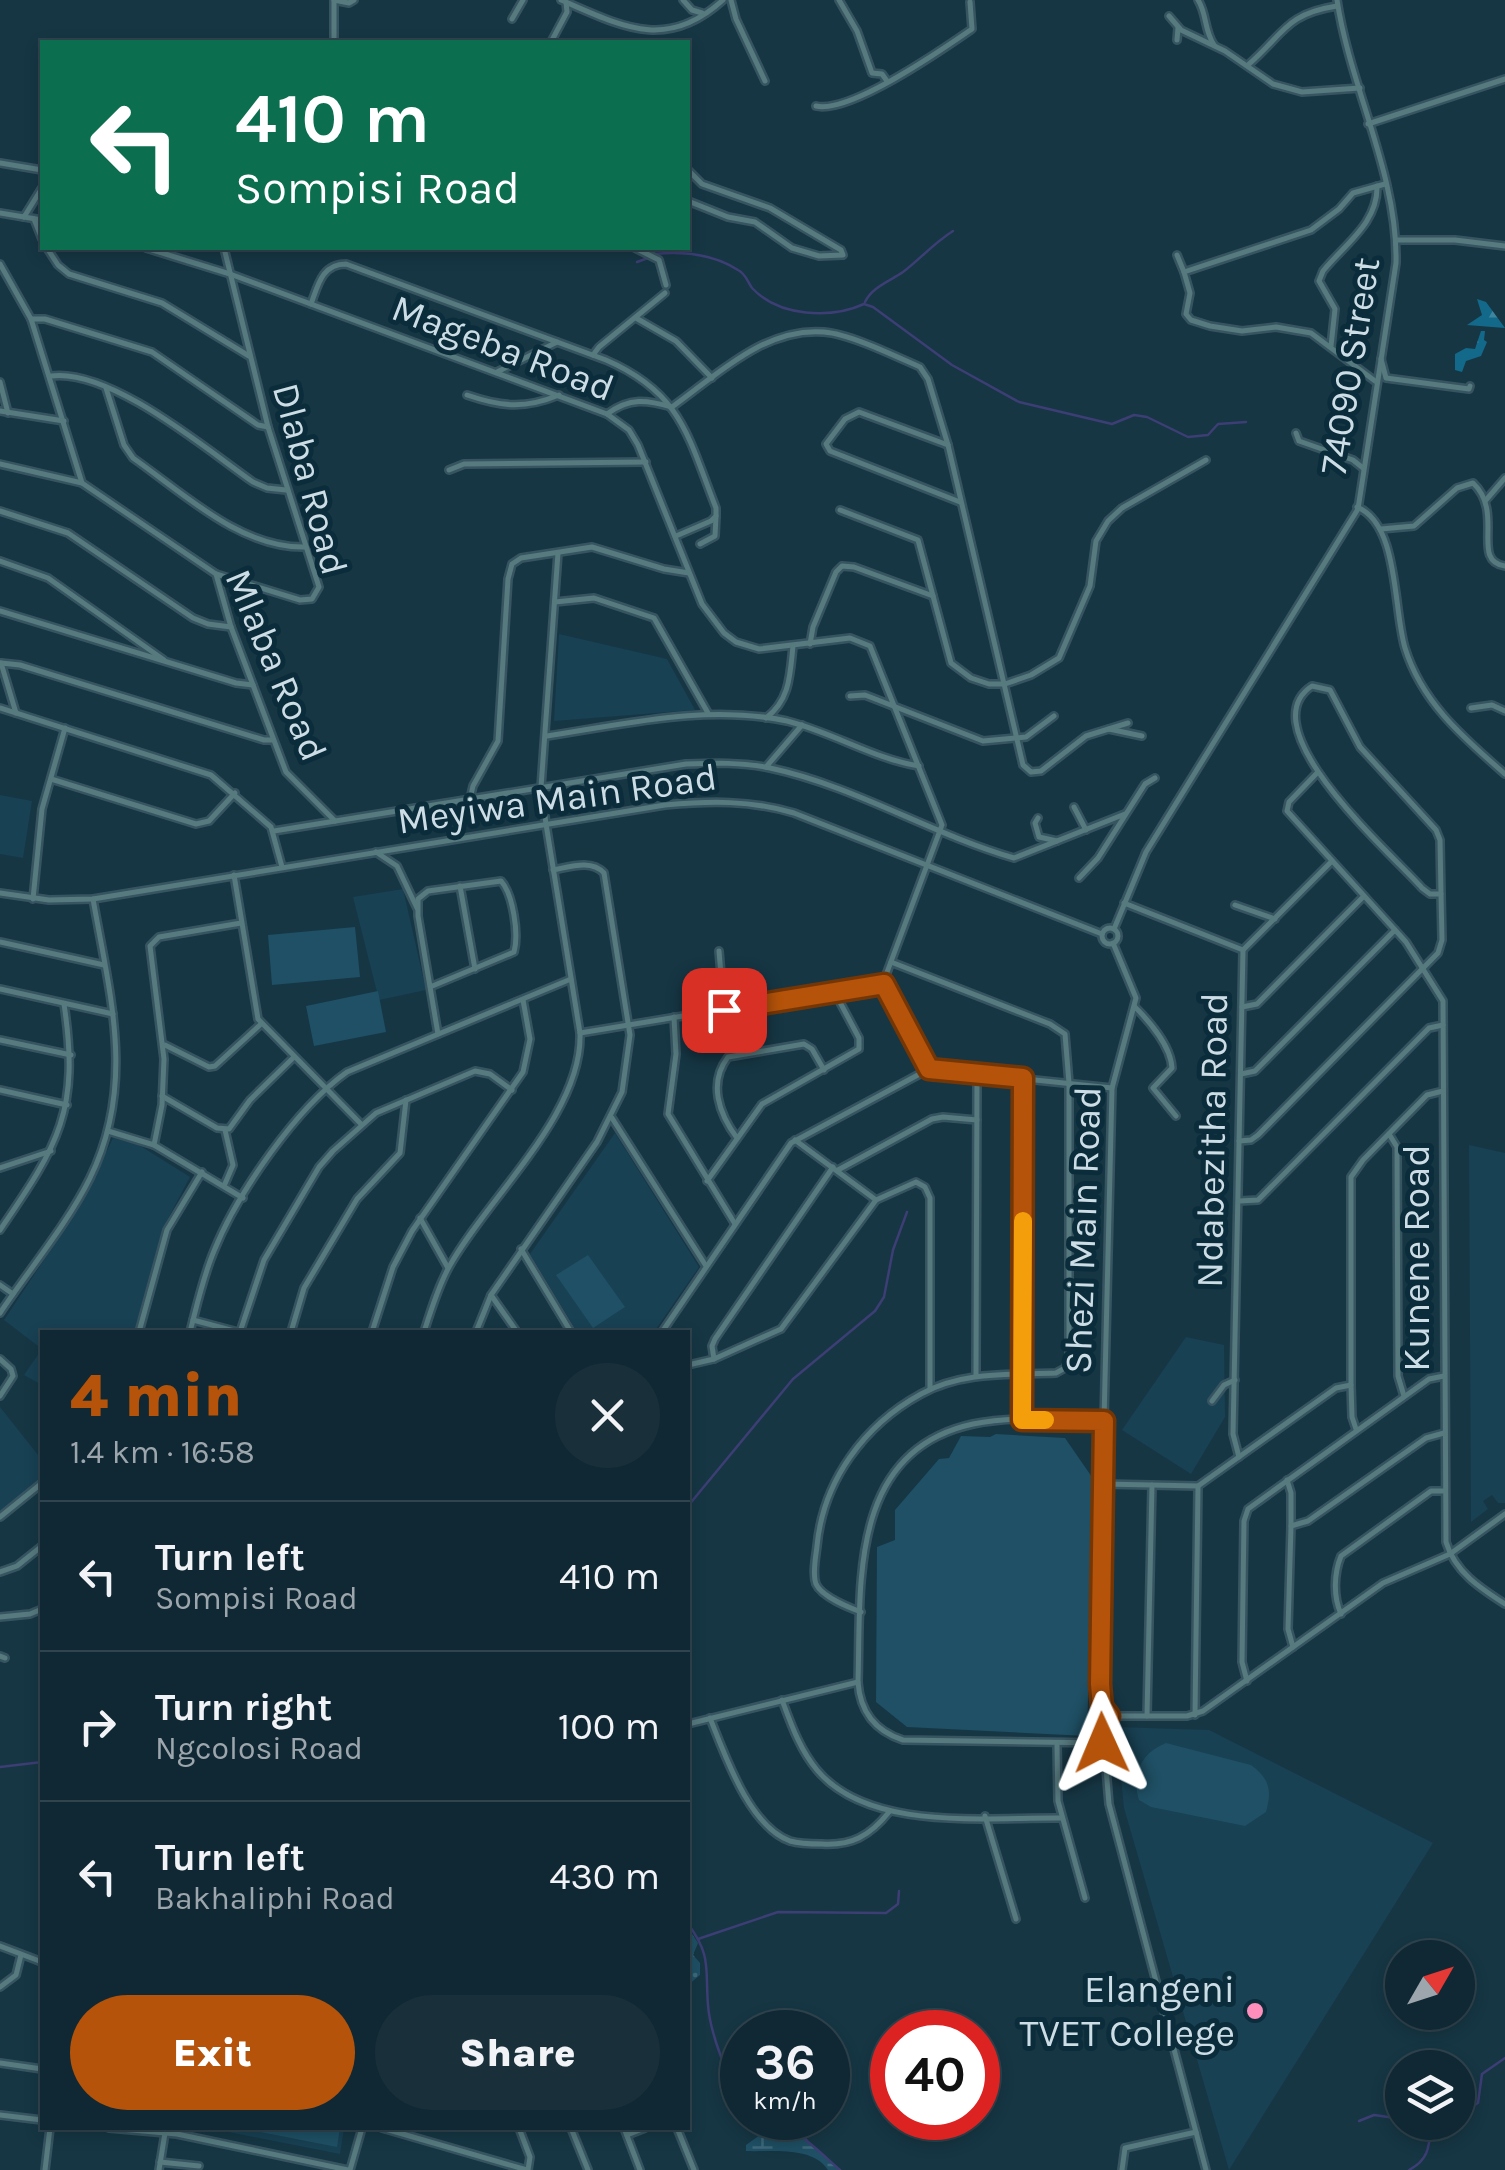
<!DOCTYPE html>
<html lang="en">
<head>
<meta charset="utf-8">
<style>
  :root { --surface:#102833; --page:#19303b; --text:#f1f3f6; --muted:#9ca6ac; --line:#30444e; --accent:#b45309 }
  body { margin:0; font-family:Karla,sans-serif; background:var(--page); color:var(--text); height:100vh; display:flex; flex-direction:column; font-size:38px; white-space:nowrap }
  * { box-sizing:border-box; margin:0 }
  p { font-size:32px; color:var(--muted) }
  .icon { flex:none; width:55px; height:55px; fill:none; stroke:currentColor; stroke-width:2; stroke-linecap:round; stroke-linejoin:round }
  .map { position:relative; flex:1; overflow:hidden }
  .details { position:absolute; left:40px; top:1330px; width:650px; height:800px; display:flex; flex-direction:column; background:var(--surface); border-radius:0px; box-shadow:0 5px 15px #0003,0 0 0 2px var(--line) }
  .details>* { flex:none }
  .banner { position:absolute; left:40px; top:40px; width:650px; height:210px; border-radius:0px; box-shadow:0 5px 15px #0003,0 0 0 2px var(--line); background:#0b6e4f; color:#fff; overflow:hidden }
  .needle { width:65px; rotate:51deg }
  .fabs { position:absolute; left:1385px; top:1940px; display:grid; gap:20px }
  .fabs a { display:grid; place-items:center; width:90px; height:90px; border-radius:50%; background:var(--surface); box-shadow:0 5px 15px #0003,0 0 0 2px var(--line); font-size:50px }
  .speed { position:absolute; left:720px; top:2010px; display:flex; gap:20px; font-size:50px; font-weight:700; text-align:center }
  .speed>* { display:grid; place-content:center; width:130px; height:130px; border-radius:50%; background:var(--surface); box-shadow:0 5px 15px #0003,0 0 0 2px var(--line); line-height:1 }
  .speed small { font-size:25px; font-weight:400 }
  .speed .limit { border:15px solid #d22; background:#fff; color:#111 }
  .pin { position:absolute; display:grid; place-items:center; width:85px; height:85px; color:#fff; margin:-42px; border-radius:20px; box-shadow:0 5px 15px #0006 }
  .me { position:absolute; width:110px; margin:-55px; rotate:359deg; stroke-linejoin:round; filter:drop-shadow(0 0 8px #0008) }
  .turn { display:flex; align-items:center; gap:35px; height:210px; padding:0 30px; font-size:45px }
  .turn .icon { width:130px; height:130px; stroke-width:2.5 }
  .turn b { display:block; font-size:70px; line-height:85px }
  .round { display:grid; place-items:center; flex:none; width:105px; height:105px; border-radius:52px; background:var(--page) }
  .summary { display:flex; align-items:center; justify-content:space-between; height:170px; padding:0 30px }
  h1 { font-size:60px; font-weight:800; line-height:75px; color:var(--accent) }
  .button { display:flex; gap:20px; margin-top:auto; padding:20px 30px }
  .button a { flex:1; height:115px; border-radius:60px; background:var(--accent); color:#fff; font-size:40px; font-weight:800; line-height:115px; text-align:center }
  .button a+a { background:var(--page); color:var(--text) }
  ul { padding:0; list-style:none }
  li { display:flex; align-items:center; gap:30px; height:150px; padding:0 30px; border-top:2px solid var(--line) }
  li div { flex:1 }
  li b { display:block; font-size:38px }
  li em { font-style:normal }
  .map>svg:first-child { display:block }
</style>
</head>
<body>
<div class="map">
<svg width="1505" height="2170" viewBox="0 0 1505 2170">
  <defs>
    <pattern id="grass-dots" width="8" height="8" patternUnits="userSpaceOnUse" patternTransform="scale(2.5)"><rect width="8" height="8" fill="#1f5065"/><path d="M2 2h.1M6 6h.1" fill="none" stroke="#3e697b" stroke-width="1.8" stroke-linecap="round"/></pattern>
    <pattern id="forest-firs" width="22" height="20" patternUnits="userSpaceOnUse" patternTransform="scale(2.5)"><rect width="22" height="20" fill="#126989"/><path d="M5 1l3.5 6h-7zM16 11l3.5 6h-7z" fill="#3e859f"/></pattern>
    <pattern id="wetland-marsh" width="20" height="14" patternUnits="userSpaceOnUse" patternTransform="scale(2.5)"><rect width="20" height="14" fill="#1f5065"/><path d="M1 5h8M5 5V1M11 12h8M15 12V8" fill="none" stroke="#3e697b"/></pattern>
  </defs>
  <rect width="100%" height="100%" fill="#163644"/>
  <!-- built -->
  <g fill="#184153">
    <polygon points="559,634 667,659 695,710 554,721"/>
    <polygon points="0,795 32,801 23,858 0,854"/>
    <polygon points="403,889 426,990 379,1000 353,897"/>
    <polygon points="615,1133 699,1267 654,1332 577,1332 530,1254"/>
    <polygon points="113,1138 139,1145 190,1177 163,1228 134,1332 42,1332 42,1385 24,1375 42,1349 4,1320 82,1203"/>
    <polygon points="1469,1145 1505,1153 1505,1503 1498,1503 1492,1495 1483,1501 1488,1509 1471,1522"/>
    <polygon points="1186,1337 1224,1345 1225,1417 1191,1474 1122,1430"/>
    <polygon points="0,1407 42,1460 42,1478 0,1511"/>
    <polygon points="1116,1727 1209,1730 1433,1843 1229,2170 1124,1808"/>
    <polygon points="208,2128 344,2128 340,2154"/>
  </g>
  <!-- grass -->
  <polygon fill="url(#grass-dots)" points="688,1928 698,1943 693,1955 700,1963 700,1975 688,1985"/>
  <!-- forest -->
  <g fill="url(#forest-firs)">
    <polygon points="1477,299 1486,302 1505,328 1467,325 1482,315"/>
    <polygon points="1481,331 1485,331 1484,340 1487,342 1481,356 1466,361 1462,372 1455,370 1455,354 1466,348 1475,349"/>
  </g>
  <!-- wetland -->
  <path fill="url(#wetland-marsh)" d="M783 2119 802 2132 813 2147 841 2170H828C813 2146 772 2152 746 2151V2145Z"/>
  <!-- garden -->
  <g fill="#1f5065">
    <polygon points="355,927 360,977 272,985 268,935"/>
    <polygon points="378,991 386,1032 314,1046 306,1006"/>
    <polygon points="588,1255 625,1307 593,1328 556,1275"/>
    <polygon points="996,1434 1065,1438 1094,1480 1087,1736 907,1727 876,1702 877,1547 895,1540 895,1510 939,1459 949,1458 961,1436 990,1437"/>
    <path d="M1166 1743 1251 1765C1270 1779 1272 1791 1266 1812L1245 1826 1151 1807 1139 1800C1131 1774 1141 1753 1166 1743Z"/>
    <polygon points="240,2128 340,2128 337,2147"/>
  </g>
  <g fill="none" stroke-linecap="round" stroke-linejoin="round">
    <!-- stream -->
    <g stroke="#3c3e74" stroke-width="2.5">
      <path d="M654 254C682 251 713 254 738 270 746 274 747 281 752 288 779 317 831 319 864 304L873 307 952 365 1019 402 1112 424 1134 415 1147 417 1188 437 1208 435 1218 424 1246 422"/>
      <polyline points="637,262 648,258"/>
      <path d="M865 302C872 287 890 281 903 272 920 259 934 243 953 231"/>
      <polyline points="688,1506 793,1379 875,1311 884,1297 893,1250 907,1212"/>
      <polyline points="0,1767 42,1762"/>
      <path d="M688 1924C712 1956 705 1969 708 2005 710 2031 726 2077 742 2097"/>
      <polyline points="698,1939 778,1912 886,1913 898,1904 899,1891"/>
      <polyline points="1458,2114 1478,2103 1482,2074 1505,2058"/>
      <path d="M764 2118 766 2122C794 2124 818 2151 840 2170"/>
      <polyline points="1359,2121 1374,2115 1402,2119"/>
      <polyline points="1412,2122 1429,2127"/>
      <path d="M1409 2170C1428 2160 1429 2148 1431 2128L1441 2122"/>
    </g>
    <!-- minor casing -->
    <g stroke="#375461" stroke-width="10">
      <g id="minor">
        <polyline points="334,0 349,3 354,0"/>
        <path d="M561 0C623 27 667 51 723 0"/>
        <polyline points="683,0 692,10 702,13"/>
        <polyline points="731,0 736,19 765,81"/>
        <polyline points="839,0 857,31 872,73 882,74 887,81"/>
        <path d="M1198 0C1207 14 1204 30 1214 45"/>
        <polyline points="1169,16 1181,30 1225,51 1273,84 1302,92 1360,88"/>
        <polyline points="512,19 523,0"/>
        <polyline points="1177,40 1178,28"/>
        <polyline points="334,42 334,0"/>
        <polyline points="551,42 567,12 566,2"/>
        <path d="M1248 65C1284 34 1285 14 1337 6"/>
        <path d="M816 106C850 114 943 49 972 29L970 2"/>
        <polyline points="1368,124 1505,79"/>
        <polyline points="0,163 42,170"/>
        <polyline points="688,170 702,184 770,208 841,250 843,255 819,256 792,248 755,222 728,217 688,201"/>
        <polyline points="0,213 42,220"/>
        <polyline points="24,217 42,188"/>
        <polyline points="34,219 42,239"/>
        <polyline points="1397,240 1455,240 1505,246"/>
        <polyline points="47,248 58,265 69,274 162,303 249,356"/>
        <polyline points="146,248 230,274 607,414 629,430 638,445 702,604 724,633 736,642 759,649 850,638 870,646 942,825 883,983"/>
        <polyline points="635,248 659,260 666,285"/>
        <polyline points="1177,255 1184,272"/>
        <polyline points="0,264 31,319 82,483"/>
        <path d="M311 304C318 285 322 264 346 264L606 360C682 393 688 437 716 508V516L711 521 676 536"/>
        <polyline points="636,318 676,341 712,378"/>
        <polyline points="31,319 45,319 152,352 258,425 268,427"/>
        <path d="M1331 346 1335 309 1319 281 1323 271C1345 244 1378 223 1377 186"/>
        <polyline points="593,355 599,347 665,293"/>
        <polyline points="1381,359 1386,378 1469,389 1470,386"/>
        <polyline points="497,372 557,342"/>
        <path d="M51 376C110 368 206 449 253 482L267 488 286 490"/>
        <polyline points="1375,381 1311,333 1276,327 1242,331 1210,326 1191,320 1186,314 1190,293 1184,272 1311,230 1339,209 1353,193 1385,184"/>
        <polyline points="0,382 8,413"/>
        <path d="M106 388 124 445 133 458C183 493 241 549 306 547"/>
        <path d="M467 395C502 407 525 409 559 395"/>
        <polyline points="0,411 64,421"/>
        <path d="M607 414C630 397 647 400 672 407 717 375 765 327 824 332 850 334 895 356 920 367L928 379 948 445 1023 765 1031 772 1041 771 1086 736 1128 723"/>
        <polyline points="1296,433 1299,441 1353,460 1363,468"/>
        <polyline points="948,445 859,412 845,419 826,444 830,451 960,502"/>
        <polyline points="0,464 82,483 216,574 231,627 286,772 335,821"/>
        <polyline points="449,470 464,464 646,462"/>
        <polyline points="1486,500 1505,478"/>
        <polyline points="840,510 918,540 951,663 971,678 989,684 1005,684 1031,675 1059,658 1090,586 1096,541 1108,521 1122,508 1206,460"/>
        <polyline points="0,511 68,533 193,618 208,624 231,627"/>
        <path d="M1381 529 1414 526 1457 488 1473 483C1505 513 1470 561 1505 566"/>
        <polyline points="700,544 715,536 716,516"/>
        <polyline points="0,561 48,578 164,660"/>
        <polyline points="216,574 300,600 312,599 319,587 268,427 224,248"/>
        <polyline points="555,602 594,598 654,618 708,713"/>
        <polyline points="0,611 236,683 253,685"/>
        <polyline points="810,644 813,627 836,572 842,566 854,567 933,596"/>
        <polyline points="1,663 20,665 264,740 273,740"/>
        <polyline points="1,663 16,713"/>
        <path d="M1312 686 1330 690 1360 747 1436 830 1440 840 1441 894H1430L1422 888C1393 855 1247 728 1312 686Z"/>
        <polyline points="850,696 865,695 983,741 1026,737 1054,716"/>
        <polyline points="0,708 211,775 271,827 282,867"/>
        <polyline points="1471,708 1492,705 1505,711"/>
        <path d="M766 718C790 700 790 675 793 646"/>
        <polyline points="1109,729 1142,736"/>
        <path d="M547 736C626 724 707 704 787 721 832 732 874 759 919 766"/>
        <polyline points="766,767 802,725"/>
        <path d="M1317 773 1289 802 1287 811 1406 942 1443 1001 1446 1542C1455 1572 1480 1588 1505 1604"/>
        <polyline points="51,779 196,824 209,821 235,793"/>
        <polyline points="470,799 473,786 498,741 508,579 512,564 521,558 592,547 664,569 689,573"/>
        <polyline points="1074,807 1086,830"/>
        <polyline points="1038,818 1035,823 1039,837 1057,841"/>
        <polyline points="546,824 541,787 558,553"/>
        <path d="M274 831 686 764C714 763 742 762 770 768 855 786 931 834 1014 858L1125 814"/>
        <polyline points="376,852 397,866 417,908"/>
        <polyline points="234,875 258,1019 360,1123"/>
        <polyline points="1079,878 1098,858 1145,784 1155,778"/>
        <polyline points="460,886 475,969"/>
        <polyline points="33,899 42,809 65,728"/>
        <polyline points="1124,903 1243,950 1233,1434 1239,1457"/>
        <polyline points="1235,905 1275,919"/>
        <polyline points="0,942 104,965"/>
        <polyline points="1243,950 1332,861"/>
        <polyline points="719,951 724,1010"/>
        <path d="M430 987 514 952C519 934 513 894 501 881L428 891 418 899V916L438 1034"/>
        <polyline points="0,989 113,1014"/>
        <path d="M1135 1007C1150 1022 1171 1047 1172 1068L1153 1088 1176 1116"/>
        <polyline points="1242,1007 1257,1004 1364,896"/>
        <polyline points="674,1017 676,1054 668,1114 735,1224"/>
        <polyline points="580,1033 883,983 929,1069 1112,1088"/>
        <polyline points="0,1040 71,1055"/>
        <polyline points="165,1045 209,1067 215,1066 261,1024"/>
        <polyline points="1241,1074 1255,1071 1395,930"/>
        <polyline points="0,1090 67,1105"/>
        <polyline points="162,1096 217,1128 229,1129 250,1100 293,1058"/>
        <polyline points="612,1118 706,1266"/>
        <polyline points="108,1131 154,1145 243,1198"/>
        <polyline points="1389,1134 1397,1147 1398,1376 1404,1396"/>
        <path d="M737 1138C719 1114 708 1083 728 1057L804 1044 812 1049 824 1070"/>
        <polyline points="795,1140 876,1200"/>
        <polyline points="1239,1141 1251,1140 1258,1135 1438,953 1442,940 1441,894"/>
        <polyline points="154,1145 162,1105 164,1059 150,946 159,937 241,923"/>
        <polyline points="0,1168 51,1151"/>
        <polyline points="838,1170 932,1119 943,1117 977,1120"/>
        <polyline points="707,1181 762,1104 859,1049 859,1038 834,991"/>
        <polyline points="224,1186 233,1165 225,1130"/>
        <polyline points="1239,1201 1258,1200 1429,1028 1443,1025"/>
        <polyline points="420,1218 448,1268"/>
        <path d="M0 1230C59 1144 80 1110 64 1004"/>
        <polyline points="521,1249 571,1332"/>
        <polyline points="0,1285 13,1294"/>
        <polyline points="491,1295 517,1332"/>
        <path d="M0 1313C28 1271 68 1223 90 1178 136 1084 110 996 93 899"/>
        <polyline points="193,1320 238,1332"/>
        <polyline points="139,1332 167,1230 202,1172"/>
        <path d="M190 1332C197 1305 203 1277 214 1251 237 1194 296 1108 347 1072L571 979"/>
        <polyline points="240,1332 264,1260 319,1167 333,1151 376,1113 475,1071 490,1074 512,1090"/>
        <polyline points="291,1332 304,1288 357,1199 400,1153 406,1100"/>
        <polyline points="372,1332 393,1267 412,1231 523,1072 530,1039 523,1000"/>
        <path d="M476 1332 491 1295 597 1142 622 1092 630 1035 604 873C591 859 570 867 553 870"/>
        <polyline points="662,1332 791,1143 929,1069"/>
        <polyline points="0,1359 11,1369 13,1376 0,1396"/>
        <polyline points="714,1359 712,1346 715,1339 833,1167"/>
        <polyline points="688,1365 714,1359 781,1329 876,1200 916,1182 925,1187 930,1198 930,1389"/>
        <polyline points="976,1376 977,1074"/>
        <polyline points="1212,1401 1224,1385 1235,1380"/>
        <polyline points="1023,1419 1023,1079"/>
        <polyline points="1356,1429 1352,1417 1351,1385 1351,1177 1363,1160 1427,1095 1443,1091"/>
        <polyline points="1287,1480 1291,1493 1291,1526"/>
        <polyline points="1104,1484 1198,1486 1336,1388 1351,1385"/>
        <polyline points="0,1517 42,1483"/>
        <polyline points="0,1572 17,1566 42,1546"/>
        <path d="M861 1612C848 1607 822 1597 816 1584 812 1573 816 1556 817 1546 823 1481 864 1425 921 1394 963 1371 1010 1375 1056 1373L1065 1368 1069 1359V1083L1065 1034 1050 1024 891 962"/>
        <path d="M1341 1614C1333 1597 1334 1573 1341 1556L1431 1491H1444"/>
        <polyline points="0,1617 30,1614 42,1609"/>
        <polyline points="1293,1647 1288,1629 1291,1526 1308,1521 1426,1438 1444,1433"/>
        <polyline points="0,1656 5,1658"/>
        <polyline points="1247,1681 1242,1662 1244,1521 1248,1509 1429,1379 1444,1376"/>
        <path d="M782 1700C791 1724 800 1750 817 1770 869 1832 986 1817 1062 1818"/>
        <polyline points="1195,1715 1198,1486"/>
        <polyline points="1147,1716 1152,1485"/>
        <path d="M710 1718C725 1755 749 1826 790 1841 800 1844 811 1844 822 1844 851 1846 870 1836 889 1812"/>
        <polyline points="688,1724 858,1682"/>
        <path d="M1103 1743 903 1740C875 1731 860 1711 858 1682 861 1585 848 1451 973 1424 1015 1415 1061 1420 1104 1421"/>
        <polyline points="1057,1745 1058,1801 1085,1898"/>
        <polyline points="985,1816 1016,1919"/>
        <polyline points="0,1946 42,1962"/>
        <polyline points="0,1987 16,1975 21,1955"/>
        <polyline points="0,2063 42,2069"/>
        <polyline points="382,2128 527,2170"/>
        <polyline points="519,2128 530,2157 528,2170"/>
        <polyline points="571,2128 588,2170"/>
        <polyline points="624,2128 640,2170"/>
        <polyline points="627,2135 645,2128"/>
        <polyline points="160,2162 199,2166"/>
        <polyline points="45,2170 50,2128"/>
        <polyline points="159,2170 165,2133"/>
        <polyline points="350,2170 362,2128"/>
        <polyline points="1122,2170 1125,2148 1196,2132"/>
      </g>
    </g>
    <!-- tertiary casing -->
    <g stroke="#375461" stroke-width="10">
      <g id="tertiary">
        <path d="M1357 507C1399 524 1393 608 1405 648 1422 703 1464 738 1505 774"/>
        <path d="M0 893 49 900 93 899 665 805C710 801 750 800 794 813L1102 934"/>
        <circle cx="1110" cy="936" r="8"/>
        <path d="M1114 929 1146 852 1358 509 1396 263C1398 175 1350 87 1337 0"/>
        <path d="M424 1332C431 1310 438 1287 449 1267 487 1198 583 1114 580 1033L546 824"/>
        <polyline points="1102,1707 1104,1421 1112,1088 1136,998 1113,943"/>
        <polyline points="1109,1716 1187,1716 1203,1711 1383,1583 1450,1554 1505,1514"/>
        <polyline points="1102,1721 1109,1713 1102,1707 1095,1715 1102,1721 1109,1804 1206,2170"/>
        <polyline points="0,2115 42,2120"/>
        <polyline points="109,2128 177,2134 348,2170"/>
        <polyline points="677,2128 694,2170"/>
      </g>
    </g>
    <!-- minor -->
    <use href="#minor" stroke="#567a7e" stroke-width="5"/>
    <!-- tertiary -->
    <use href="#tertiary" stroke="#567a7e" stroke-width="5"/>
  </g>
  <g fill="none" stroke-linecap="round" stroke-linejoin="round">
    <!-- route casing -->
    <g stroke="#753606" stroke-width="25">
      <polyline id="route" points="724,1010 884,984 929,1069 1023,1078 1022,1420 1104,1421 1100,1684 1102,1707 1109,1716 1102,1722 1102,1743"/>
    </g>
    <!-- route -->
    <use href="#route" stroke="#b45309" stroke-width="18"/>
    <!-- slow -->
    <polyline stroke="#f59e0b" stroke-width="18" points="1023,1221 1022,1420 1045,1420"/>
  </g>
  <!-- markers -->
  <circle fill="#fe8ebb" stroke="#0b2c3a" stroke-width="4" cx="1255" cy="2011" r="10"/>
  <g text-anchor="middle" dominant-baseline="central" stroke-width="10" stroke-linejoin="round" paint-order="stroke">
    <!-- street labels -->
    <g font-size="38" fill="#ccdde6" stroke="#0b2c3a">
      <text transform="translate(503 348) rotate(21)">Mageba Road</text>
      <text transform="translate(1350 366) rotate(-81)">74090 Street</text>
      <text transform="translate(310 479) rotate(75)">Dlaba Road</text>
      <text transform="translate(276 665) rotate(67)">Mlaba Road</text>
      <text transform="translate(557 799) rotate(-8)">Meyiwa Main Road</text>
      <text transform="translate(1212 1140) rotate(-89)">Ndabezitha Road</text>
      <text transform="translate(1083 1230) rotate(-88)">Shezi Main Road</text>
      <text transform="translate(1416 1258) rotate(-90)">Kunene Road</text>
    </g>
    <!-- poi labels -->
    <g font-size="38" fill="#ccdde6" stroke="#0b2c3a" text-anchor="end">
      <text x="1235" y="1989">Elangeni<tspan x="1235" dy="44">TVET College</tspan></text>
    </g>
  </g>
</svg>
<div class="fabs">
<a><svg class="needle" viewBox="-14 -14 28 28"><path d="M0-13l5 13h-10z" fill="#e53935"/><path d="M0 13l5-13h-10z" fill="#9ca6ac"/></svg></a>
<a><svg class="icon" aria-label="layers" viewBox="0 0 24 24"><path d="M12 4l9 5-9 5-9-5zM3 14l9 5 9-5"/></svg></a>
</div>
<div class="speed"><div>36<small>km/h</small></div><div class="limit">40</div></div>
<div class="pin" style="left:724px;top:1010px;background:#d93025"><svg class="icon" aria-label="arrive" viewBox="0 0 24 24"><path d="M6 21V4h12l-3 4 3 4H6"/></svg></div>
<svg class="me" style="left:1102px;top:1743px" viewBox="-20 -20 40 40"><path d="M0-17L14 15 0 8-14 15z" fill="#b45309" stroke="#fff" stroke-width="4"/></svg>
<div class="banner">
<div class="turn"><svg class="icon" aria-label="left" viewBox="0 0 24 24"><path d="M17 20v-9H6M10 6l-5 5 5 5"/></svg><div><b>410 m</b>Sompisi Road</div></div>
</div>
<section class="details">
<div class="summary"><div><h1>4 min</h1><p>1.4 km · 16:58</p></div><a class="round"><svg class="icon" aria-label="close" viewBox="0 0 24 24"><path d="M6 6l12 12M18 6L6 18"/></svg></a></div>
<ul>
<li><svg class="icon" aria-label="left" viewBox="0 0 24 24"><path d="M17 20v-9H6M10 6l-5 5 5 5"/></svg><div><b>Turn left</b><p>Sompisi Road</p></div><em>410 m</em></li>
<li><svg class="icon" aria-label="right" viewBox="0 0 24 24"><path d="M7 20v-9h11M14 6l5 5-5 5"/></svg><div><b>Turn right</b><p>Ngcolosi Road</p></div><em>100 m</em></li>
<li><svg class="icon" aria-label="left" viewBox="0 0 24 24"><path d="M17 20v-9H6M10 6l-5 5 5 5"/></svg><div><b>Turn left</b><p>Bakhaliphi Road</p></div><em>430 m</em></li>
</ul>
<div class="button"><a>Exit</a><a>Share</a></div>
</section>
</div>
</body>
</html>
